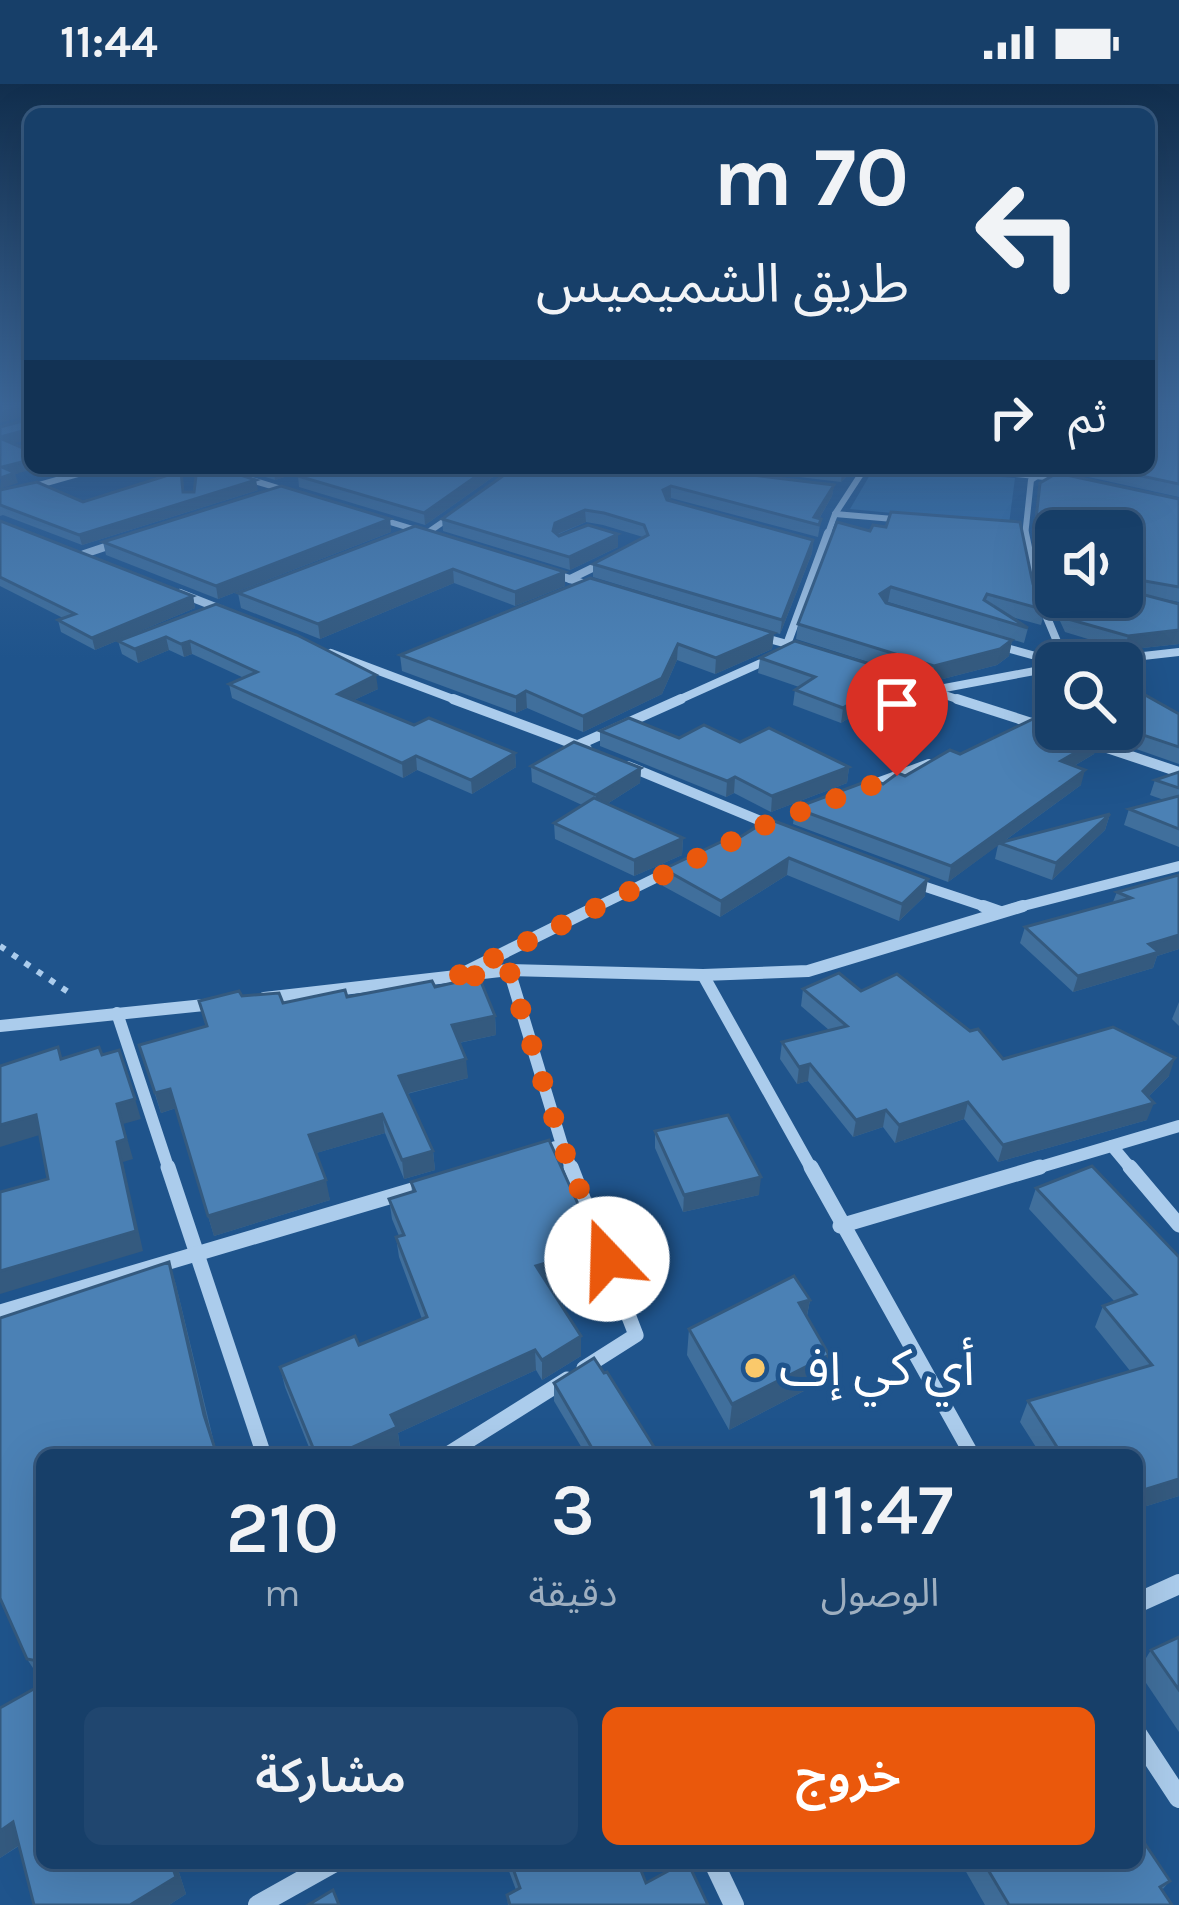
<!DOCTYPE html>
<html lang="ar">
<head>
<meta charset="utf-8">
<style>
  :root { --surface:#173f69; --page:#20466f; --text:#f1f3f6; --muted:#9eafc0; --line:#36587d; --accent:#ea580c }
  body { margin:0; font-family:Karla,"Noto Sans Arabic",sans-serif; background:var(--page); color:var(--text); direction:rtl; height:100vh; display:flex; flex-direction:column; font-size:45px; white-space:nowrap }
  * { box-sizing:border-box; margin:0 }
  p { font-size:39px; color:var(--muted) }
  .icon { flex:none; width:66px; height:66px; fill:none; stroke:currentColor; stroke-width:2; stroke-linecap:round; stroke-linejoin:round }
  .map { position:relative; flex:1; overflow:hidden; direction:ltr }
  .drawer { position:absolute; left:36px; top:1365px; width:1107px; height:420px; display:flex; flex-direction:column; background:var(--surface); border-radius:18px; box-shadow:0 12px 48px #0002,0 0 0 3px var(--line); direction:rtl }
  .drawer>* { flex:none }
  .top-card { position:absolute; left:24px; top:24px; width:1131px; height:366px; border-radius:18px; box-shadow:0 12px 48px #0002,0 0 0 3px var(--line); direction:rtl; background:#173f69; color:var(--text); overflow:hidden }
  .buttons { position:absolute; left:1035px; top:426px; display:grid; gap:24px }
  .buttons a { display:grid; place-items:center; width:108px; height:108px; border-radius:18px; background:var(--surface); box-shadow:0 12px 48px #0002,0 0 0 3px var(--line); font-size:60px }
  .pin { position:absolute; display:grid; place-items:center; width:102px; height:102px; color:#fff; margin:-123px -51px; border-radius:50% 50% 50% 0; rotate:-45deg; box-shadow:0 0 12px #0007 }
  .pin .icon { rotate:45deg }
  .me { position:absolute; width:132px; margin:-66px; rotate:339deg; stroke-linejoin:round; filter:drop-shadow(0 0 9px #0008) }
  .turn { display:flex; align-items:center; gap:42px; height:252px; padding:0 48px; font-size:54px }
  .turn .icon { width:156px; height:156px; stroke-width:2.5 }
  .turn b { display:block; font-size:84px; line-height:102px }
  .then { display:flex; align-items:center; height:114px; padding:0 48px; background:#0003; gap:24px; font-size:45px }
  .eta { display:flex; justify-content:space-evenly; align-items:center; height:204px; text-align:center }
  .eta b { font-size:72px; font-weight:600; line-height:84px }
  .primary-button { display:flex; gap:24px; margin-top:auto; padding:24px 48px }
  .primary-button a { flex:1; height:138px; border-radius:18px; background:var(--accent); color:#fff; font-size:48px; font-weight:600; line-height:138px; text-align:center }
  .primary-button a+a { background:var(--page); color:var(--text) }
  .status { display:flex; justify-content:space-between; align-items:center; height:84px; padding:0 60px; background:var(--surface); direction:ltr }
  .status svg { height:33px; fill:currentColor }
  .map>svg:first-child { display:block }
</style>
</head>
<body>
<div class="status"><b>11:44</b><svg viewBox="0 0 49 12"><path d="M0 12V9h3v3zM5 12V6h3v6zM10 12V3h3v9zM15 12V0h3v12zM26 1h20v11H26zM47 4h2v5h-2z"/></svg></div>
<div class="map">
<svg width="1179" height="1821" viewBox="0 0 1179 1821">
  <rect width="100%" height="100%" fill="#1f548c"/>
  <!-- green -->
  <polygon fill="#326fa9" points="874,384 1015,394 1009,440 850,425"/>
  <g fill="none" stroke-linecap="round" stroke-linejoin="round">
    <!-- path -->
    <polyline stroke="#abccec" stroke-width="6" stroke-dasharray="6 9" stroke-linecap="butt" points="0,862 74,912"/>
    <!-- minor-far5 -->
    <g stroke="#abccec" stroke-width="6">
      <polyline points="8,319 30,326"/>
      <polyline points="212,384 291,408"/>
      <polyline points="479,384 520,389"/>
      <polyline points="733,384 764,395"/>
      <polyline points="958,384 1064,395"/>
      <polyline points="0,412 99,384"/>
      <polyline points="835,430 905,436"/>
      <polyline points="380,435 423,448"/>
      <polyline points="427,449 456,429"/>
      <polyline points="827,452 835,430 865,384"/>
      <polyline points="1025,452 1031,396 1040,390"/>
    </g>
    <!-- minor-far4 -->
    <g stroke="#abccec" stroke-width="8">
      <polyline points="1025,449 1038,512 1066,579"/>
      <polyline points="84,470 117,459"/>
      <polyline points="551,489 595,503"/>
      <polyline points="570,495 607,477"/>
      <polyline points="180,509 223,526"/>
      <polyline points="758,552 802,564"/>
      <polyline points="999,562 1061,579"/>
      <polyline points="786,563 828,449"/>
      <polyline points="331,569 461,618"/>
      <polyline points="1081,579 1179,568"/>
      <polyline points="884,591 966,618"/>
      <polyline points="934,606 1056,583"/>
      <polyline points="674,618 772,574"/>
    </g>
    <!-- minor-far3 -->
    <g stroke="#abccec" stroke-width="10">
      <polyline points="453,615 587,665"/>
      <polyline points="957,615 1041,642"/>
      <polyline points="1083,656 1179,688"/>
      <polyline points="578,661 681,615"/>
      <polyline points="628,682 775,743"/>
      <polyline points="869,702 929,680"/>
      <polyline points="911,798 992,825"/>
      <polyline points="592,825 674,785"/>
      <polyline points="1011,825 1179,782"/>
    </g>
    <!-- minor-far2 -->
    <g stroke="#abccec" stroke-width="12">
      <polyline points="983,822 1000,828"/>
      <polyline points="509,886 562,1061 537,1069"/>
      <polyline points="461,890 598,822"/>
      <polyline points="703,891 812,1086"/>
      <polyline points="264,914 509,886 703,891 808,887 1023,822"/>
      <polyline points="117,929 169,1086"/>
      <polyline points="0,942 214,920"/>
      <polyline points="562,1061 572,1086"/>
      <polyline points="1112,1062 1132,1086"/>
      <polyline points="1030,1086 1179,1042"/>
    </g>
    <!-- minor-far1 -->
    <g stroke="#abccec" stroke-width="15">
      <polyline points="168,1083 264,1371"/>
      <polyline points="571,1083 636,1251 584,1284"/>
      <polyline points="811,1083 972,1371"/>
      <polyline points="1130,1083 1179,1141"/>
      <polyline points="840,1142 1040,1083"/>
      <polyline points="0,1228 426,1102"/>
      <polyline points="446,1371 567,1295"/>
    </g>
    <!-- minor -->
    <g stroke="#abccec" stroke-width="20">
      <polyline points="1137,1519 1179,1500"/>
      <polyline points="1137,1650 1179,1714"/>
      <polyline points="714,1779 734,1821"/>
      <polyline points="258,1821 333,1779"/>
    </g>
  </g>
  <!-- wall -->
  <g fill="#406f9c" fill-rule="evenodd">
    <polygon points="1179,319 1179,413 1048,384 1149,384"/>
    <polygon points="237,384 313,384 275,396"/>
    <polygon points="514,384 834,401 832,412 819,435 821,435 818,453 671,414 667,416 813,456 812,469 780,550 593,493 593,480 643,453 603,441 586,438 557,451 559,452 618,450 618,463 570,486 443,447 442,435"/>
    <polygon points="725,384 855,384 841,398"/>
    <polygon points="298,392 493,393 425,441 299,403"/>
    <path d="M1040 399 1179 415V518L1129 508 1179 520V560L1124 566 1065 548 1044 502 1047 488 1055 489 1041 484 1033 447ZM1056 447H1122V513H1056Z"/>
    <polygon points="0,406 83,418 184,408 258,406 82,461 3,431 0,432"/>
    <polygon points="390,435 391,448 218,515 106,471 103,458"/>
    <polygon points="0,437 193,512 195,524 95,566 61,548 58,536 63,534 0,502"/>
    <polygon points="837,438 1033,500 1045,526 1041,541 1008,532 1028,544 1024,559 888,518 887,519 1012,556 1009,572 997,581 931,598 796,555 798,540"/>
    <polygon points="415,442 565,488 565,502 515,522 454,499 320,555 241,524 238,509"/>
    <polygon points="216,520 378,605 354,616 414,641 515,669 516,683 472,710 417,686 403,694 232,614 229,600 244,594 192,570 184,573 169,566 138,579 122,570 118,557"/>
    <polygon points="774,549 772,565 715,590 677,576 662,610 583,648 527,624 516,629 402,587 400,571"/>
    <polygon points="760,574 896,604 841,639 793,621 795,606 799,603 758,589"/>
    <polygon points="1122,598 1179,630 1179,680 1079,645 1122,645"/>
    <polygon points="600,647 679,654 740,658 849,683 847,699 771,728 734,709 726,713 600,662"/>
    <polygon points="1099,655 1094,670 1074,682 1081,701 1003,758 1110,730 1105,746 1052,796 995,775 998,761 948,798 793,740 795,724 883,700 960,670"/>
    <polygon points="531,682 641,684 640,699 607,720 683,754 682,771 634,792 555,755 554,739 582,721 532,698"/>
    <polygon points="1179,688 1179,763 1124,741 1129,725 1164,716 1150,711 1155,696"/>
    <polygon points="769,735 925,812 899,837 787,791 720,833 663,802 664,785 729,760"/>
    <polygon points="1179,791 1179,865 1157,872 1153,884 1073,908 1020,859 1025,843 1113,818 1117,808"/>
    <polygon points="435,903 495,932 496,951 459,959 468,994 407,1010 433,1067 435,1086 404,1095 385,1049 316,1069 330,1116 214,1152 176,1024 161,1029 139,961 206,943 199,917 242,912 283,919"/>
    <polygon points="803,905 861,907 1003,975 1169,992 1148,1013 1147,1036 998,1078 964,1035 895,1059 883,1043 853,1053 808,997 797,1000 780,975 782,958 829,946 801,922"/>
    <polygon points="1179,918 1179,942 1172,935"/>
    <polygon points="655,1047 759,1111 683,1128 655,1064"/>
    <polygon points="411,1098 597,1185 547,1199 581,1252 581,1272 542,1296 536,1286 398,1349 400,1363 383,1371 312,1371 285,1303 280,1283 359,1261 422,1235 399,1173 396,1153 399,1152 392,1135 389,1115 412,1108"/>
    <polygon points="1036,1104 1179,1173 1179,1412 1137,1425 1137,1371 1041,1371 1020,1338 1028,1317 1131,1288 1095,1243 1103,1222 1115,1218 1029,1125"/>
    <polygon points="169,1178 176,1201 217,1371 42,1371 42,1779 176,1779 186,1810 169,1821 34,1821 19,1762 0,1774 0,1624 39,1602 41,1596 27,1575 0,1514 0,1234"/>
    <polygon points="810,1216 807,1232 823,1297 729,1346 687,1271 689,1245"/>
    <polygon points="554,1299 659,1371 586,1371 554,1317"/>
    <polygon points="1179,1553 1179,1648 1138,1587 1151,1566"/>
    <polygon points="506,1779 638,1779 646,1799 708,1821 508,1821 507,1811 516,1806"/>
    <polygon points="961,1779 1137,1779 1170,1797 1162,1806 1172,1821 985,1821"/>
  </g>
  <!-- shaded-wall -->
  <g fill="#345a7f">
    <polygon points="21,323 24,332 0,339 0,329"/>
    <polygon points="30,345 30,355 1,363 0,353"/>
    <polygon points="30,376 30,384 38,384 15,390 18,399 0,405 2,383"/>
    <polygon points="273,384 313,384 275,396"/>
    <polygon points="488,384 492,384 493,393 425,441 424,429"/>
    <polygon points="845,384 855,384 841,398 842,387"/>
    <polygon points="256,396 258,406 82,461 79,451"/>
    <polygon points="834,401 832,412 816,440 814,433"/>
    <polygon points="671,402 671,414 662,418 663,406"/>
    <polygon points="585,426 586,438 555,451 553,447 555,439"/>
    <polygon points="390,435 391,448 218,515 216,502"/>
    <polygon points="618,450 618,463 570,486 569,473"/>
    <polygon points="813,456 812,469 780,550 782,536"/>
    <polygon points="453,485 454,499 320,555 318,540"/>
    <polygon points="565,488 565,502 515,522 515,508"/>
    <polygon points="891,503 888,518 878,525 880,510"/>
    <polygon points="193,512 195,524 95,566 92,554"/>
    <polygon points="1179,546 1179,560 1124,566 1128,552"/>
    <polygon points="774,549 772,565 715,590 716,574"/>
    <polygon points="166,553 169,566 138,579 135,565"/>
    <polygon points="1012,556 1009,572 997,581 931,598 934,582"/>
    <polygon points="190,557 192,570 184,573 181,560"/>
    <polygon points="678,560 677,576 662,610 583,648 583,632"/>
    <polygon points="899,589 896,604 841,639 843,624"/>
    <polygon points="376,591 378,605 339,623 338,610"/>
    <polygon points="526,607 527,624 516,629 516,613"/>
    <polygon points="1099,655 1094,670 1057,692 1061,677"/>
    <polygon points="515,669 516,683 472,710 471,696"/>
    <polygon points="416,672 417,686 403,694 402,679"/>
    <polygon points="849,683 847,699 771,728 772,712"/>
    <polygon points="641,684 640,699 596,727 596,711"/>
    <polygon points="1085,686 1081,701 948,798 951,782"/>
    <polygon points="735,693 734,709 726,713 727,697"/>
    <polygon points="1110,730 1105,746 1052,796 1056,779"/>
    <polygon points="683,754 682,771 634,792 634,776"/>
    <polygon points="789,774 787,791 720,833 721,817"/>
    <polygon points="928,795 925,812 899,837 902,820"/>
    <polygon points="1179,851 1179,865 1157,872 1153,884 1073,908 1078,892 1149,860"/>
    <polygon points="495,932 496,951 453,960 452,941"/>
    <polygon points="1175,974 1169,992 1137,1024 1154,1019 1147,1036 998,1078 1003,1061 1143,1007"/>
    <polygon points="466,975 468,994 401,1011 399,992"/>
    <polygon points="810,980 808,997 797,1000 799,983"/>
    <polygon points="170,1005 176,1024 161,1029 155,1009"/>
    <polygon points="135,1015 141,1035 123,1040 133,1075 123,1078 143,1167 0,1210 0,1187 117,1058 117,1020"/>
    <polygon points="968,1018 964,1035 895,1059 899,1041"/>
    <polygon points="886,1026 883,1043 853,1053 856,1036"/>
    <polygon points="382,1030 385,1049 313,1070 309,1051"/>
    <polygon points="36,1031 43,1050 0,1063 0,1041"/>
    <polygon points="433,1067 435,1086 404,1095 402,1076"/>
    <polygon points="761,1093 759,1111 683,1128 684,1111"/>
    <polygon points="326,1096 330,1116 214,1152 208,1132"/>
    <polygon points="598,1164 597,1185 537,1202 536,1182"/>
    <polygon points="169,1178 176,1201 212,1354 204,1331"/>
    <polygon points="810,1216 805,1241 799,1219"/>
    <polygon points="581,1252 581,1272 542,1296 542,1276"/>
    <polygon points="535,1266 536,1286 398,1349 400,1363 383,1371 335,1371 391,1331"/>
    <polygon points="829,1271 823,1297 729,1346 732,1320"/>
    <polygon points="1179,1395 1179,1412 1137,1425 1137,1408"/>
    <polygon points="13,1738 27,1756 0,1774 0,1747"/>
    <polygon points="171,1779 176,1779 186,1810 169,1821 130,1821"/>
    <polygon points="767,1779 780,1779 765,1787"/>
  </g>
  <!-- building -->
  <g fill="#4b81b5" stroke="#345a7f" stroke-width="3">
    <polygon points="0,319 10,319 21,323 0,329"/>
    <polygon points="1149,319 1179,319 1179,400 1104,384 1149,384"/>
    <polygon points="30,335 30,345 0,353 0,343"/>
    <polygon points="0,354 30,367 30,376 2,383 15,389 0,394"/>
    <polygon points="197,384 219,384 256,396 79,451 0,421 0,406 37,398 83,418 181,387 183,408 194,408"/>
    <polygon points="319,384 488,384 424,429 298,392"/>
    <polygon points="514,384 720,387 834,401 814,433 821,435 819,441 671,402 663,406 667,416 813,456 782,536 593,480 648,451 644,441 604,429 585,426 555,439 553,447 559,452 588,441 618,450 569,473 442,435"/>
    <polygon points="1057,389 1179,415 1179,503 1122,493 1122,447 1056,447 1056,476 1043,471 1036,435 1040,399"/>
    <polygon points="281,402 390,435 216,502 103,458"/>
    <polygon points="891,428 1020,438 1033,500 1045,526 987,510 984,516 1028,544 891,503 880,510 886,519 1012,556 1000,565 934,582 798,540 837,438 870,447 873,441 886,443"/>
    <polygon points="0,437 193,512 92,554 58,536 75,530 0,493"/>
    <polygon points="415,442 565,488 515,508 453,485 318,540 238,509"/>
    <polygon points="1047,488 1056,490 1056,508"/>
    <polygon points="590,494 774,549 716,574 678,560 662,594 583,632 526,607 516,613 400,571"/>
    <polygon points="1122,505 1179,520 1179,546 1128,552 1068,535 1058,513 1122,513"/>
    <polygon points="216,520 297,551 376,591 338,610 414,641 429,634 515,669 471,696 416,672 402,679 229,600 257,588 190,557 181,560 166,553 135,565 118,557"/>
    <polygon points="795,557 899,589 843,624 795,606 815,593 760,574"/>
    <polygon points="1122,598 1179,630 1179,663 1122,644"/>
    <polygon points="629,634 679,654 704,641 740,658 769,644 849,683 772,712 735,693 727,697 600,647"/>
    <polygon points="1035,634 1056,641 1056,645 1068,645 1099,655 1061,677 1085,686 951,782 795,724 873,695 883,700 898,689 905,692 950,666 960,670"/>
    <polygon points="574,658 641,684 596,711 531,682"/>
    <polygon points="1179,688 1179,704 1155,696"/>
    <polygon points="1179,712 1179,745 1129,725"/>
    <polygon points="594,714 683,754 634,776 554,739"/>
    <polygon points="1110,730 1056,779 999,759"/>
    <polygon points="769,735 928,795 902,820 789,774 721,817 664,785 723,757 729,760"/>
    <polygon points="1179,791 1179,851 1149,860 1159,868 1078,892 1025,843 1131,814 1117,808"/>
    <polygon points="839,889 861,907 897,890 970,947 978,945 1003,975 1113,943 1175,974 1143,1007 1154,1019 1003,1061 968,1018 899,1041 886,1026 856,1036 810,980 799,983 782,958 847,942 803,905"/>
    <polygon points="479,893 495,932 452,941 466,975 399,992 433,1067 402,1076 382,1030 309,1051 326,1096 208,1132 170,1005 155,1009 139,961 207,942 199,917 239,907 242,912 279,909 283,919 345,906 347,913 432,897 435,903"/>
    <polygon points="58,963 61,975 99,963 102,971 119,966 135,1015 117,1020 126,1055 117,1058 136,1147 0,1187 0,1108 48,1095 36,1031 0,1041 0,982"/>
    <polygon points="728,1031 761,1093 684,1111 655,1047"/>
    <polygon points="549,1056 598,1164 536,1182 581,1252 542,1276 535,1266 391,1331 397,1343 335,1371 316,1371 280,1283 355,1252 359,1261 427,1233 396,1153 404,1151 389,1115 415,1107 411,1098"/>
    <polygon points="1092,1082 1179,1173 1179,1395 1137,1408 1137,1371 1062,1371 1028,1317 1152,1281 1103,1222 1136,1210 1036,1104"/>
    <polygon points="169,1178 204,1331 217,1371 42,1371 42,1585 38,1577 27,1575 0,1514 0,1234"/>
    <polygon points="794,1192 810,1216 799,1219 829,1271 732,1320 689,1245"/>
    <polygon points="594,1274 604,1289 607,1288 659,1371 596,1371 554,1299"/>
    <polygon points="1179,1553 1179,1606 1151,1566"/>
    <polygon points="42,1594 42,1779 171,1779 176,1793 130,1821 34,1821 13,1738 0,1747 0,1624 39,1602"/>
    <polygon points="1137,1748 1170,1797 1160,1803 1172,1821 1009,1821 984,1779 1137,1779"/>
    <polygon points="511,1779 638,1779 646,1799 683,1779 688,1779 708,1821 510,1821 507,1811 520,1804"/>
    <polygon points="333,1806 339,1821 308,1821"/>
  </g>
  <!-- sky -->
  <linearGradient id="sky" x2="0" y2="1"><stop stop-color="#112e4d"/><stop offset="0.56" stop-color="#3c6799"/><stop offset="1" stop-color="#3c6799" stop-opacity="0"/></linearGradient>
  <rect width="1179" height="574" fill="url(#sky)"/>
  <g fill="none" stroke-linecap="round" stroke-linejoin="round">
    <!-- route -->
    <polyline stroke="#ea580c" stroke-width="21" stroke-dasharray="0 37.8" points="607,1175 562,1061 509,886 449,896 767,740 897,692"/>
  </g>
  <!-- markers -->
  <circle fill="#fac96b" stroke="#1f548c" stroke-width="4.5" cx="755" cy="1284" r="12"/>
  <g text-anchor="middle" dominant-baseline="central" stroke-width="10" stroke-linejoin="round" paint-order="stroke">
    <!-- near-poi labels -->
    <g font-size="51" fill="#fff" stroke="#1f548c" text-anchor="start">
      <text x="779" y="1284">أي كي إف</text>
    </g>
  </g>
</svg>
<div class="buttons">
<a><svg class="icon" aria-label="sound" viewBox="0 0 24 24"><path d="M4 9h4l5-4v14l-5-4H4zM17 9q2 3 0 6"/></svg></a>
<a><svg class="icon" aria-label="search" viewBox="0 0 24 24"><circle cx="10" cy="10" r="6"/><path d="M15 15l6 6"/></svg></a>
</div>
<div class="pin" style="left:897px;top:692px;background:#d93025"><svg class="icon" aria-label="arrive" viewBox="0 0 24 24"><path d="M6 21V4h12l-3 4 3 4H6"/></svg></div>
<svg class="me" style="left:607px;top:1175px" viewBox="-20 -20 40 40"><circle r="19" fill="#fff"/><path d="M0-13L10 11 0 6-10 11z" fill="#ea580c"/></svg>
<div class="top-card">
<div class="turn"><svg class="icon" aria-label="left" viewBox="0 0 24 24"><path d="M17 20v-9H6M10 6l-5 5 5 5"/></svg><div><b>70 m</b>طريق الشميميس</div></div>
<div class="then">ثم<svg class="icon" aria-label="right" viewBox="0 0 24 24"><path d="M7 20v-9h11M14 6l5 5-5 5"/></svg></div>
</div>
<section class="drawer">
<div class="eta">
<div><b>11:47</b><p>الوصول</p></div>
<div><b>3</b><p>دقيقة</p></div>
<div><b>210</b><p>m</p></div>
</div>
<div class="primary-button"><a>خروج</a><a>مشاركة</a></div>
</section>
</div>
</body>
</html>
